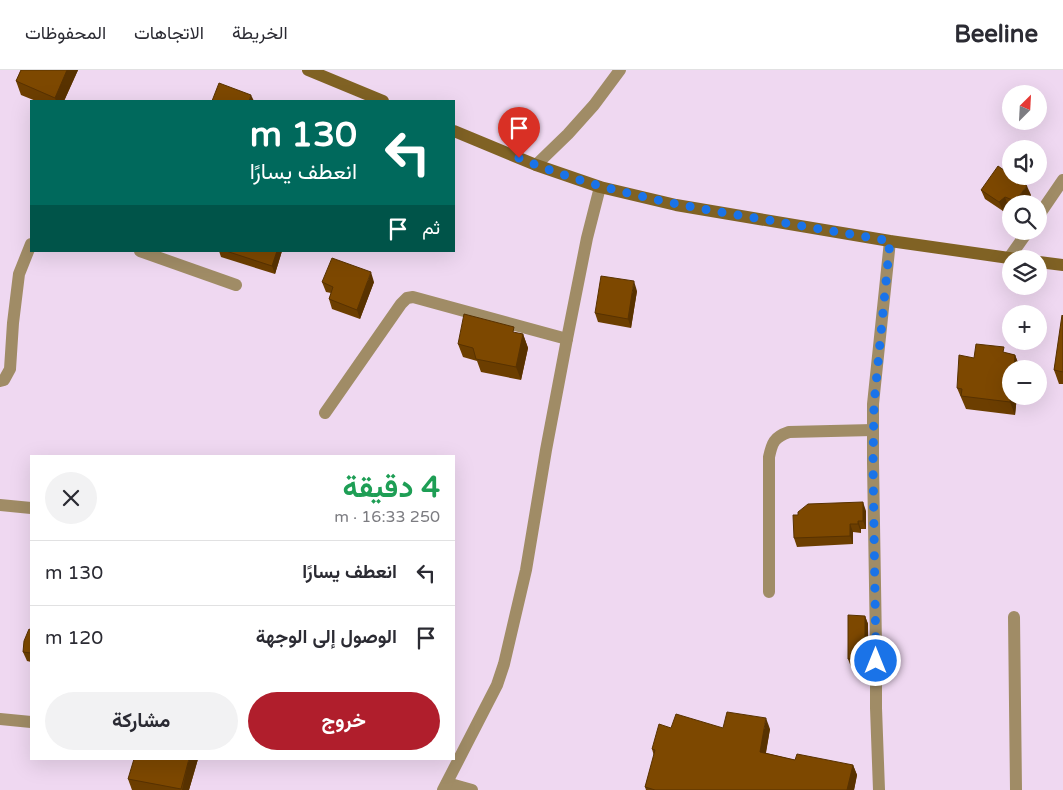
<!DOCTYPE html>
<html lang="ar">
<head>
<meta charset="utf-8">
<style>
  :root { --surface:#fff; --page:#f2f2f3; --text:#2b2b33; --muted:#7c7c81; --line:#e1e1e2; --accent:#b01e2c }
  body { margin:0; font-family:"Varela Round",Vazirmatn,sans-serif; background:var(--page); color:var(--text); direction:rtl; height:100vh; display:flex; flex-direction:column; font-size:19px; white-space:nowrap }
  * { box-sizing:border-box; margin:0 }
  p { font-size:16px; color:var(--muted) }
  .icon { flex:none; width:28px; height:28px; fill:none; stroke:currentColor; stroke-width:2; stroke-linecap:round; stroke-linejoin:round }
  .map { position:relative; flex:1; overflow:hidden; direction:ltr }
  .sheet { position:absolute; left:30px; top:385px; width:425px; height:305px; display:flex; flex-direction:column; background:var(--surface); border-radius:0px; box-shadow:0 5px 20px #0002; direction:rtl }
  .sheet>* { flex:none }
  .guide { position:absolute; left:30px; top:30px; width:425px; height:152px; border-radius:0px; box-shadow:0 5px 20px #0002; direction:rtl; background:#00695c; color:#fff; overflow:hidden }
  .needle { width:32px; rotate:24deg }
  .fabs { position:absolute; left:1002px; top:15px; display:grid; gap:10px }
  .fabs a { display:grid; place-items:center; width:45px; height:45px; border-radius:50%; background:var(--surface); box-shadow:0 5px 20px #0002; font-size:25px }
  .pin { position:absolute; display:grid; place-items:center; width:42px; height:42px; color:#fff; margin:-51px -21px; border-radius:50% 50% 50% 0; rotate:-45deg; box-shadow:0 0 5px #0007 }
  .pin .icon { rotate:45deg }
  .me { position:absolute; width:55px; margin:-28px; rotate:0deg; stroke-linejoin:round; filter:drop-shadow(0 0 4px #0008) }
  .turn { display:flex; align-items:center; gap:18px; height:105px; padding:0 15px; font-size:22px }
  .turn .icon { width:65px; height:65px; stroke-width:2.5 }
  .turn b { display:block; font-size:35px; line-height:42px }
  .then { display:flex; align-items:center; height:48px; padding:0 15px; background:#0003; gap:10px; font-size:19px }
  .round { display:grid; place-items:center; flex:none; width:52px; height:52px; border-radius:26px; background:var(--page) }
  .head { display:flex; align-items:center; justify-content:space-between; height:85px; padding:0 15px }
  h1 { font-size:30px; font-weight:700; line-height:38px; color:#1e9e55 }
  .button { display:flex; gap:10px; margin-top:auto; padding:10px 15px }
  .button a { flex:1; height:58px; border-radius:30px; background:var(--accent); color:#fff; font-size:20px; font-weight:700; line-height:58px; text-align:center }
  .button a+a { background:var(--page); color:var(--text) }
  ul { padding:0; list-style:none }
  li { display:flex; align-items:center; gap:15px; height:65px; padding:0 15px; border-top:1px solid var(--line) }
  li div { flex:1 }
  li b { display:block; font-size:19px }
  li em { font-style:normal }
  header { display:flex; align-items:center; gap:30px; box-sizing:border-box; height:70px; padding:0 25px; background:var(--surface); border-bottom:1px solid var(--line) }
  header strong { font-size:24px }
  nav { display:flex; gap:28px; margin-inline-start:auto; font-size:18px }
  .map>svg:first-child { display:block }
</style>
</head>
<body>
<header>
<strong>Beeline</strong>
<nav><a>الخريطة</a><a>الاتجاهات</a><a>المحفوظات</a></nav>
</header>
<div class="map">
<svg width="1063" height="720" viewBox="0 0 1063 720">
  <rect width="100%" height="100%" fill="#efd8f1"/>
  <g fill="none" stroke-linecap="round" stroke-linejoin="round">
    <!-- street -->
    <g stroke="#a08c66" stroke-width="12">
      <polyline points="536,95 568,64 594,35 620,0"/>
      <polyline points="1039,145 1063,110"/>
      <polyline points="140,181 236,215"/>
      <polyline points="1009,188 1028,161"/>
      <polyline points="0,311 4,310 10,299 13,253 19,204 31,174"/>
      <polyline points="325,343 401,234 407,228 413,227 567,269"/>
      <polyline points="0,435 31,438"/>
      <path d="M769 522V387C772 373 774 367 789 362L873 360"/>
      <polyline points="1014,547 1016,720"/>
      <polyline points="0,649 31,652"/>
      <polyline points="447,713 472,720"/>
      <polyline points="443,720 497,615 504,594 526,500 546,380 567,269 587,168 600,117"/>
      <polyline points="879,720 876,638 876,575 873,393 873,334 890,171"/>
    </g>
    <!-- secondary -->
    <g stroke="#806224" stroke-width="12">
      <polyline points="308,0 383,31"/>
      <polyline points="454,61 536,95 600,117 676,135 890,171 1016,189"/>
      <polyline points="1039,192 1063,195"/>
    </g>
  </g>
  <!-- wall -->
  <g fill="#6c3e00">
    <polygon points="21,0 78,0 64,31 36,31 21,25 16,11"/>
    <polygon points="981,120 1031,125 1023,134 1011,134 1011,137 1008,136 1003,141 985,129"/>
    <polygon points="219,181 282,181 275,204 221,187"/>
    <polygon points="322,212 374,212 360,249 332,239 329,229 331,223 326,222"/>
    <polygon points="637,221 631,258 598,252 595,243"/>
    <polygon points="1063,246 1063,314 1059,314 1054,300"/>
    <polygon points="517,263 523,264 528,278 521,310 481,302 477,291 463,287 458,274"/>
    <polygon points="1006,283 1015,285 1020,298 1011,326 1017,326 1015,345 966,339 957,318"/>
    <polygon points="866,441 866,459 861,459 861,463 853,462 853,474 797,477 794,468"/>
    <polygon points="865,546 868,554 868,595 851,597 848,589"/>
    <polygon points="31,560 31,592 27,591 23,582"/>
    <polygon points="671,658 770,659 766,683 795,690 853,695 857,705 854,720 646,720 645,717 654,686 652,679"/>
    <polygon points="198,689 189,720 132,720 128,709"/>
  </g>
  <!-- shaded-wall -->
  <g fill="#583200">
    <polygon points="67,0 78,0 64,31 56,31 55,28"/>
    <polygon points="251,25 254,31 249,31"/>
    <polygon points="1027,116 1031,125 1023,134 1016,134 1015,131"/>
    <polygon points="1005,127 1008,136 1003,141 999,132"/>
    <polygon points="277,181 282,181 275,204 272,196"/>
    <polygon points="371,202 374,212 360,249 357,240"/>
    <polygon points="634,211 637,221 631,258 628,249"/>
    <polygon points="523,264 528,278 521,310 516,297"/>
    <polygon points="1015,285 1020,298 1020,299 1014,299"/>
    <polygon points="1011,321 1011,326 1017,326 1015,345 1010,332"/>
    <polygon points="863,432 866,441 866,459 863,451"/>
    <polygon points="858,451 861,459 861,463 858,454"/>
    <polygon points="850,454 853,462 853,474 850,466"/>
    <polygon points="865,546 868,554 868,595 865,587"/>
    <polygon points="766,648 770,659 764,692 760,682"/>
    <polygon points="189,689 198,689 189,720 182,720"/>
    <polygon points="853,695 857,705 854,720 847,720"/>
  </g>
  <!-- building -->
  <g fill="#7d4800" stroke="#583200">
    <polygon points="21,0 67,0 55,28 16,11"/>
    <polygon points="219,13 251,25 249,31 212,31"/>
    <polygon points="998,96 1011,105 1011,106 1013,106 1027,116 1015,131 1005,127 999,132 981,120"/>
    <polygon points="226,181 277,181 272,196"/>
    <polygon points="332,188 371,202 357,240 329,229 333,217 322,212"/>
    <polygon points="601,206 634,211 628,249 595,243"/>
    <polygon points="464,244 514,257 513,262 523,264 516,297 476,289 473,278 458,274"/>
    <polygon points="1062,245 1063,246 1063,302 1054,300"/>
    <polygon points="976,274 1004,277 1003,282 1015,285 1014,299 1011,299 1011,321 1010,332 961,326 962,319 957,318 959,285 974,288"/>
    <polygon points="863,432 863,451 858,451 858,454 850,454 850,466 794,468 793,445 798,445 798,442 808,434"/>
    <polygon points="848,545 865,546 865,587 848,589"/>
    <polygon points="29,559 31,560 31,583 23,582 24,571"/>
    <polygon points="727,642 766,648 760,682 795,690 797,684 853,695 847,720 655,720 645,717 655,680 652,679 659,654 671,658 676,644 723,658"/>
    <polygon points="134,689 189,689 181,719 128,709"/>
  </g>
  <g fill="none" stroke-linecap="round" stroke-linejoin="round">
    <!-- route -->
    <path stroke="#1a73e8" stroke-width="9" stroke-dasharray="0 16.2" d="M519 88C600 122 687 137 774 151 812 158 851 164 890 171L874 334 873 393 876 591"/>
  </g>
</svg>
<div class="fabs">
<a><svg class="needle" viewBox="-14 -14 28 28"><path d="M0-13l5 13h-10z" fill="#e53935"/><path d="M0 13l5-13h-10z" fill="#7c7c81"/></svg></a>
<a><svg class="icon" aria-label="sound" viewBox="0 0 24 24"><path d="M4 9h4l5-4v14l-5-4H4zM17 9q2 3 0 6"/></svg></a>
<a><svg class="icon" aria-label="search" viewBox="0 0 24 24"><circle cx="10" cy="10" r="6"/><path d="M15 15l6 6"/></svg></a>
<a><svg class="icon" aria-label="layers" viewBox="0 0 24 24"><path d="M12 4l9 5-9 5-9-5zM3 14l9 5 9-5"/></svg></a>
<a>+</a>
<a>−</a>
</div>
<div class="pin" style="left:519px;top:88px;background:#d93025"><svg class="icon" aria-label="arrive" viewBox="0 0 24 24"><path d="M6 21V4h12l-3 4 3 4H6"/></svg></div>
<svg class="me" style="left:876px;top:591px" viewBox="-20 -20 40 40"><circle r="17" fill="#1a73e8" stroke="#fff" stroke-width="3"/><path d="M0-11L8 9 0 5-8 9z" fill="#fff"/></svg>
<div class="guide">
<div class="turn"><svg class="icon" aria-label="left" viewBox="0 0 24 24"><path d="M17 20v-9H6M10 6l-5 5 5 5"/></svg><div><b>130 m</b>انعطف يسارًا</div></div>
<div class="then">ثم<svg class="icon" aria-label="arrive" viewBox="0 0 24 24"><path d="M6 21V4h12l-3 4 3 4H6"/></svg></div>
</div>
<section class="sheet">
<div class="head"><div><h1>4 دقيقة</h1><p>250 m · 16:33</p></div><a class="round"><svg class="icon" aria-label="close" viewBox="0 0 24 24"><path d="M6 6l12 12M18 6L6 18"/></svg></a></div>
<ul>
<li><svg class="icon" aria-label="left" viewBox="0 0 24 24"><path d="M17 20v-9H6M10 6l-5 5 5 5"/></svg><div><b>انعطف يسارًا</b></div><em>130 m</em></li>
<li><svg class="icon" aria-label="arrive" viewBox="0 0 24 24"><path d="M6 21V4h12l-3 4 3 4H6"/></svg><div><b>الوصول إلى الوجهة</b></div><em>120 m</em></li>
</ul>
<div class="button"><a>خروج</a><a>مشاركة</a></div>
</section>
</div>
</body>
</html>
